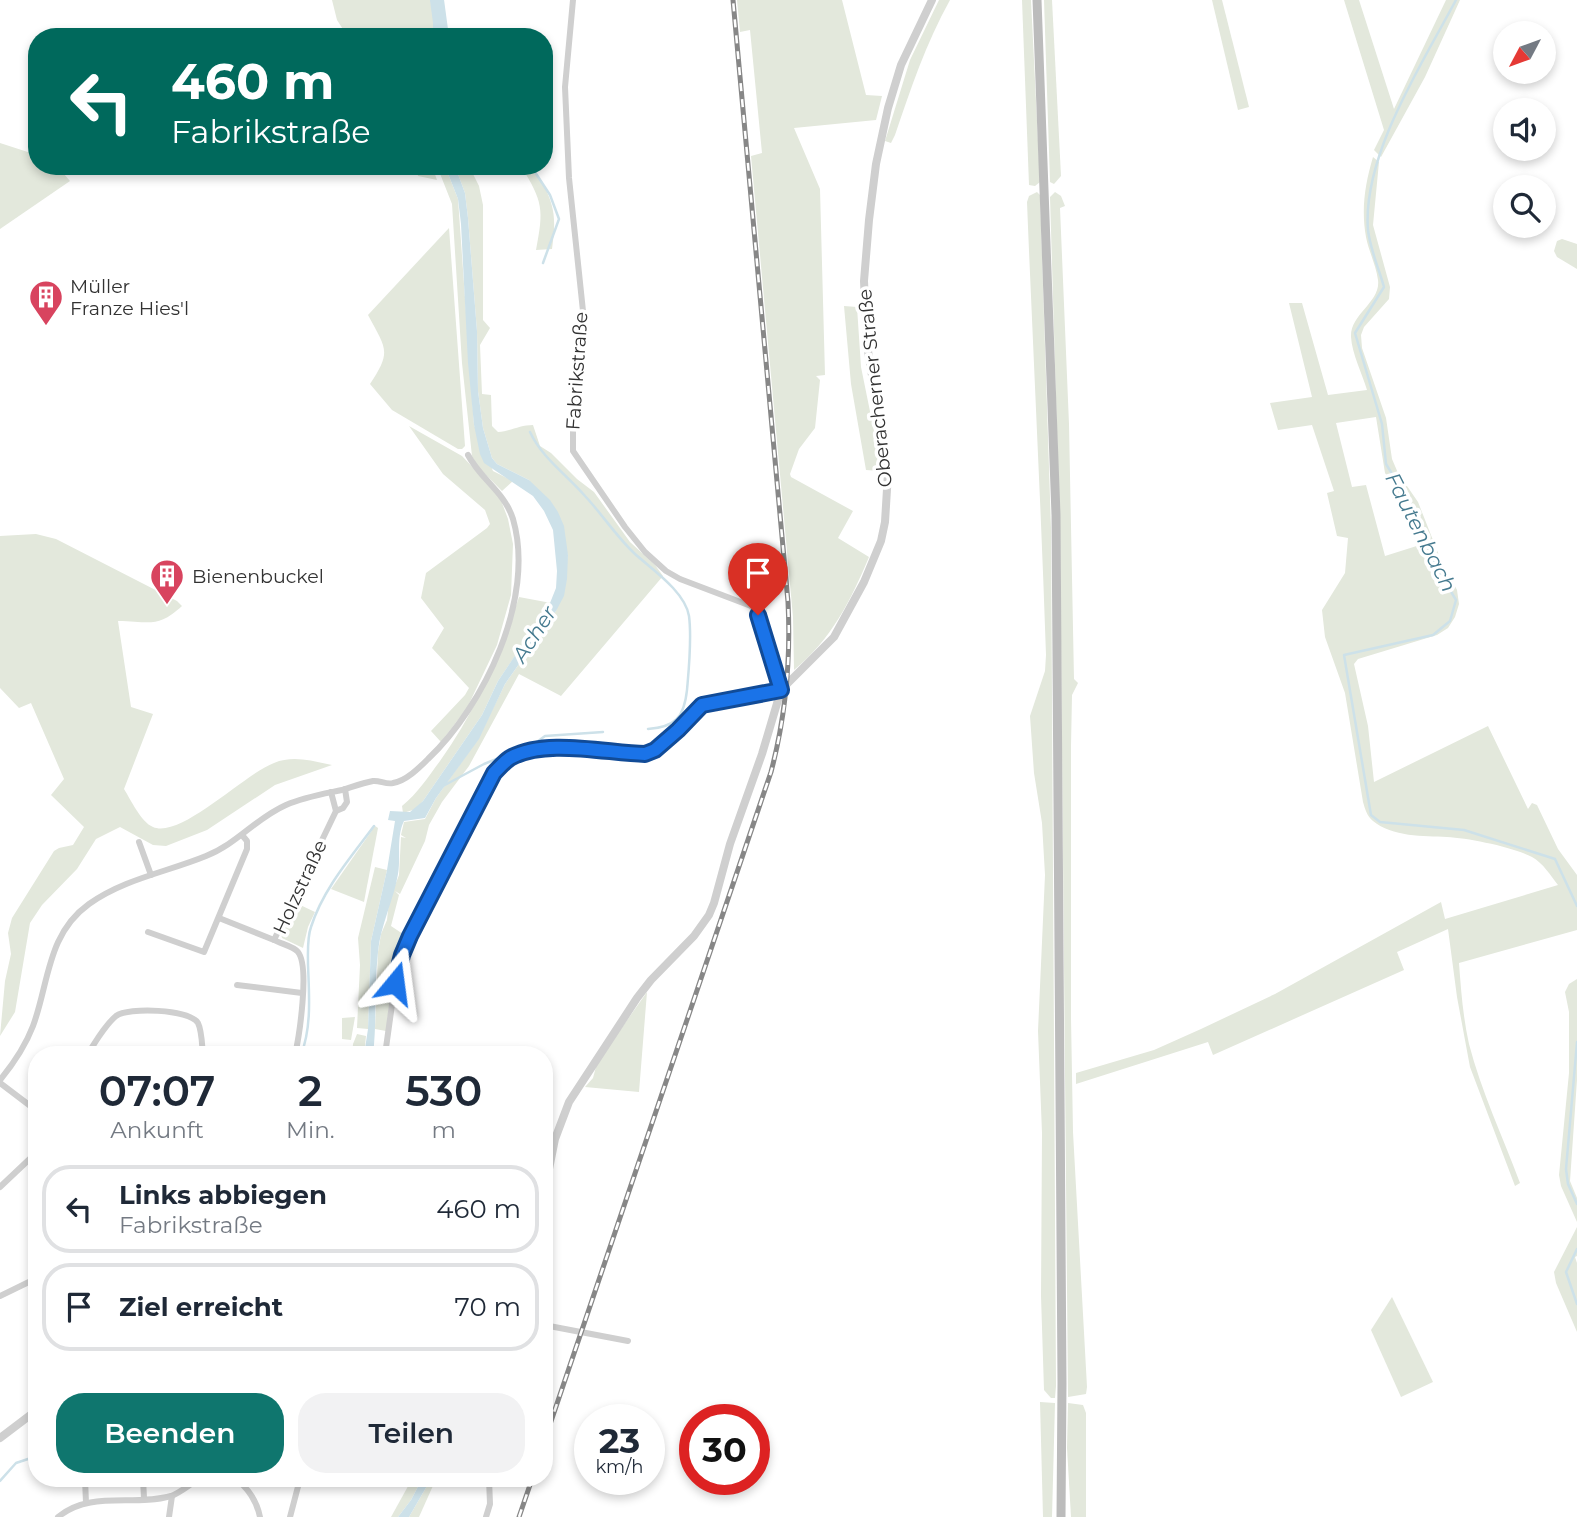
<!DOCTYPE html>
<html lang="de">
<head>
<meta charset="utf-8">
<style>
  :root { --surface:#fff; --page:#f2f2f3; --text:#1f2937; --muted:#747a83; --line:#e0e1e3; --accent:#0f766e }
  body { margin:0; font-family:Montserrat,sans-serif; background:var(--page); color:var(--text); height:100vh; display:flex; flex-direction:column; font-size:26px; white-space:nowrap }
  * { box-sizing:border-box; margin:0 }
  p { font-size:23px; color:var(--muted) }
  .icon { flex:none; width:38px; height:38px; fill:none; stroke:currentColor; stroke-width:2; stroke-linecap:round; stroke-linejoin:round }
  .map { position:relative; flex:1; overflow:hidden }
  .sheet { position:absolute; left:28px; top:1046px; width:525px; height:441px; display:flex; flex-direction:column; background:var(--surface); border-radius:28px; box-shadow:0 4px 10px #0003 }
  .sheet>* { flex:none }
  .guide { position:absolute; left:28px; top:28px; width:525px; height:147px; border-radius:28px; box-shadow:0 4px 10px #0003; background:#00695c; color:#fff; overflow:hidden }
  .needle { width:46px; rotate:229deg }
  .fabs { position:absolute; left:1493px; top:21px; display:grid; gap:14px }
  .fabs a { display:grid; place-items:center; width:63px; height:63px; border-radius:50%; background:var(--surface); box-shadow:0 4px 10px #0003; font-size:35px }
  .speed { position:absolute; left:574px; top:1404px; display:flex; gap:14px; font-size:35px; font-weight:700; text-align:center }
  .speed>* { display:grid; place-content:center; width:91px; height:91px; border-radius:50%; background:var(--surface); box-shadow:0 4px 10px #0003; line-height:1 }
  .speed small { font-size:18px; font-weight:400 }
  .speed .limit { border:10px solid #d22; background:#fff; color:#111 }
  .pin { position:absolute; display:grid; place-items:center; width:60px; height:60px; color:#fff; margin:-72px -30px; border-radius:50% 50% 50% 0; rotate:-45deg; box-shadow:0 0 7px #0007 }
  .pin .icon { rotate:45deg }
  .me { position:absolute; width:77px; margin:-38px; rotate:16deg; stroke-linejoin:round; filter:drop-shadow(0 0 5px #0008) }
  .turn { display:flex; align-items:center; gap:24px; height:147px; padding:0 28px; font-size:32px }
  .turn .icon { width:91px; height:91px; stroke-width:2.5 }
  .turn b { display:block; font-size:49px; line-height:60px }
  .eta { display:flex; justify-content:space-evenly; align-items:center; height:119px; text-align:center }
  .eta b { font-size:42px; font-weight:600; line-height:49px }
  .cta { display:flex; gap:14px; margin-top:auto; padding:14px 28px }
  .cta a { flex:1; height:80px; border-radius:28px; background:var(--accent); color:#fff; font-size:28px; font-weight:600; line-height:80px; text-align:center }
  .cta a+a { background:var(--page); color:var(--text) }
  ul { padding:0; list-style:none }
  li { display:flex; align-items:center; gap:21px; height:88px; margin:0 14px 10px; padding:0 14px; border:4px solid var(--line); border-radius:28px }
  li div { flex:1 }
  li b { display:block; font-size:26px }
  li em { font-style:normal }
  .map>svg:first-child { display:block }
</style>
</head>
<body>
<div class="map">
<svg width="1577" height="1517" viewBox="0 0 1577 1517">
  <rect width="100%" height="100%" fill="#fff"/>
  <!-- green -->
  <g fill="#e3e8dc" fill-rule="evenodd">
    <polygon points="332,0 442,0 444,21 433,22 433,37 348,37 337,20"/>
    <path d="M737 0H842L866 95 882 96 876 120 794 128 820 189 825 375 816 376 820 380 815 428 799 449 790 474 791 477 853 511 838 538 869 557C851 600 831 640 794 670L793 617 751 156 762 153 750 30 740 32Z"/>
    <path d="M939 0H950C926 43 911 88 895 135L891 143 885 141 910 60Z"/>
    <polygon points="1022,0 1031,0 1040,182 1035,186 1029,185"/>
    <polygon points="1044,0 1052,0 1061,176 1054,184 1050,182"/>
    <polygon points="1212,0 1222,0 1249,107 1238,110"/>
    <polygon points="1344,0 1359,0 1394,109 1446,0 1460,0 1425,77 1381,157 1374,150 1384,130"/>
    <polygon points="0,143 37,155 37,166 57,166 70,181 0,229"/>
    <path d="M1373 157 1379 162 1373 225 1390 287 1389 299 1364 327 1361 335 1362 348 1386 418 1392 459 1398 473 1418 502 1440 558 1457 590 1459 604 1455 617 1448 628 1437 635 1358 659 1354 664 1368 726 1374 782 1488 726 1528 809 1532 803 1537 805 1558 849 1577 875V930L1459 963C1461 990 1463 1017 1469 1044 1481 1091 1503 1137 1520 1183L1515 1186 1470 1067 1457 997 1448 929 1397 952 1404 970 1213 1055 1208 1042 1076 1084V1073L1154 1050 1201 1029 1275 994 1441 902 1445 919 1558 885C1551 876 1543 863 1532 857 1513 847 1468 838 1447 837 1424 836 1392 837 1373 821 1367 816 1365 809 1363 802L1345 693 1325 637 1322 610 1345 573 1348 538 1337 536 1327 493 1334 491 1312 425 1278 430 1270 403 1312 397 1289 303H1302L1328 395 1367 390C1362 373 1352 354 1351 337 1350 314 1381 302 1378 280 1376 265 1369 252 1366 237 1361 209 1365 184 1373 157ZM1376 417 1385 473 1409 509 1423 544 1385 556 1366 485 1352 487 1336 423Z"/>
    <polygon points="416,166 432,166 437,180 418,176"/>
    <polygon points="437,166 445,166 458,199 474,425 493,471 513,481 502,491 477,466 472,456 462,363 452,204"/>
    <path d="M455 166H469L479 186 483 205V320L490 328 480 345 482 394 491 395 492 426 498 432C511 431 520 425 533 425L540 446 551 453 577 479 594 492 630 542 655 565 663 576 561 696 519 674 469 766 442 802 429 825 425 841 400 894 395 891 399 895 391 926 406 936 395 961 386 1031 375 1029 378 952 381 934 387 920 389 901 399 875 401 837 406 838 401 835 404 822 425 819 436 798 478 739 505 684 556 611 568 555 529 480 497 464 492 458 483 428 478 391 477 331 468 218 465 193Z"/>
    <path d="M521 166H532C552 198 558 210 552 249L536 250C544 209 543 202 521 166Z"/>
    <path d="M1037 192 1040 195 1051 528 1056 1386 1055 1398H1051L1044 1390 1041 1296 1042 1133 1038 1031 1045 875 1042 823 1034 773 1030 716 1045 671 1046 655C1041 504 1033 353 1027 202L1029 196Z"/>
    <polygon points="1055,192 1061,196 1065,206 1060,208 1069,424 1074,679 1078,683 1072,695 1071,746 1071,1018 1073,1132 1087,1387 1086,1394 1068,1397 1060,531 1050,197"/>
    <path d="M449 228 465 446 462 449H458L392 410 370 384C392 351 386 349 368 315Z"/>
    <polygon points="1562,239 1577,244 1577,269 1557,257 1554,251 1557,241"/>
    <polygon points="844,306 857,307 861,367 875,436 879,471 866,470 851,384"/>
    <polygon points="409,426 462,456 499,495 508,519 513,544 511,595 497,645 467,708 441,742 431,731 465,695 469,688 432,648 444,628 421,598 426,573 487,528 490,524 485,510 443,474"/>
    <path d="M36 534 56 539 177 601 182 606C157 629 149 621 118 621L131 707 153 714 124 789C131 800 141 822 153 827 181 839 244 774 274 763 293 755 312 761 332 765L275 785 207 830 166 846 153 845 120 827 96 839 77 869 42 905 30 923 15 1012 0 1036 5 981 11 954 8 933 12 918 54 851 59 848 73 845 84 827 51 795 64 779 31 703 19 708 0 688V536Z"/>
    <path d="M519 597 551 603 498 681 482 715 423 801 416 809 403 813 402 806C418 793 428 777 440 761 476 710 500 656 519 597Z"/>
    <polygon points="375,826 378,828 364,902 331,889"/>
    <polygon points="375,867 387,870 371,941 368,1029 357,1028 360,965 358,938"/>
    <polygon points="296,903 315,912 308,927 303,948 282,938 281,934"/>
    <polygon points="1577,979 1577,1080 1570,1181 1577,1198 1577,1222 1561,1186 1559,1175 1569,1073 1569,1012 1565,992 1569,984"/>
    <polygon points="647,992 639,1092 585,1087 593,1078 597,1063"/>
    <polygon points="355,1017 351,1040 342,1039 342,1018"/>
    <polygon points="357,1034 366,1036 364,1055 352,1055 353,1044"/>
    <polygon points="1577,1227 1577,1256 1575,1257 1577,1263 1577,1332 1556,1283 1554,1272"/>
    <polygon points="1392,1297 1433,1382 1401,1397 1371,1330"/>
    <polygon points="1040,1402 1055,1403 1052,1517 1043,1517"/>
    <polygon points="1068,1403 1083,1405 1086,1413 1086,1517 1071,1517 1067,1448"/>
    <polygon points="412,1479 422,1479 411,1500 398,1517 391,1517"/>
    <polygon points="431,1479 436,1479 419,1517 409,1517"/>
  </g>
  <!-- water -->
  <g fill="#cde1e9">
    <polygon points="444,21 449,37 433,37 433,22"/>
    <path d="M445 166H455L465 193 468 218 477 331 478 391 483 428 492 458 497 464 529 480 550 500 558 512 564 526 568 555 567 579 564 596 556 611 505 684 479 739 436 798 425 818 404 821C396 837 401 857 398 874 394 899 380 927 378 952 374 987 377 1021 373 1055H364L368 1029 371 941 387 870 395 821 388 820 390 811 410 812 423 801 482 715 498 681 550 603 556 588 557 571 553 530 544 511 533 496 484 463 480 454 474 425 468 363 461 224 458 199Z"/>
    <polygon points="422,1479 431,1479 409,1517 398,1517 411,1500"/>
  </g>
  <g fill="none" stroke-linecap="round" stroke-linejoin="round">
    <!-- stream -->
    <g stroke="#cde1e9" stroke-width="2.5">
      <path d="M1456 0C1422 64 1362 156 1368 230 1370 249 1379 269 1384 287L1355 333 1382 424 1386 464 1415 511 1435 565 1456 600 1450 621 1433 635 1344 655 1371 815 1380 822 1464 830 1555 859 1577 906"/>
      <polyline points="531,166 550,195 559,219 543,263"/>
      <path d="M530 432C542 458 567 475 585 496 602 514 616 536 634 553 650 568 685 591 689 616 692 639 689 667 687 690 684 718 675 727 648 729"/>
      <polyline points="443,786 484,764 534,744 545,736 603,732"/>
      <polyline points="1577,1042 1566,1169 1568,1184 1577,1204"/>
      <path d="M301 1055C312 1026 309 995 308 964 308 953 307 938 311 927 323 889 351 857 374 826"/>
      <polyline points="1577,1249 1566,1272 1577,1304"/>
      <polyline points="0,1481 16,1463 37,1456"/>
    </g>
    <!-- river -->
    <polyline stroke="#cde1e9" stroke-width="14" points="437,0 442,37"/>
    <!-- minor -->
    <g stroke="#cfcfcf" stroke-width="6">
      <polyline points="331,792 336,811"/>
      <polyline points="139,842 151,875"/>
      <polyline points="219,918 274,940"/>
      <polyline points="148,932 204,952 247,849 247,841 242,835"/>
      <polyline points="237,985 302,993"/>
      <path d="M87 1055C95 1043 104 1026 116 1016 128 1007 189 1009 198 1023 202 1031 202 1046 203 1055"/>
      <path d="M295 1055C299 1037 310 967 298 952 293 946 281 944 274 940L336 811 343 808 347 802 345 789"/>
      <path d="M385 1055 395 983 402 955 494 773C499 768 504 762 510 758 545 738 606 753 645 754L655 750 678 730 702 705 781 690 758 615 751 606 680 579 666 571 645 552 625 527 573 451V411L583 311 569 178 565 87 573 0"/>
      <path d="M0 1080C14 1063 25 1047 33 1026 49 983 47 934 89 904 124 879 167 872 206 856 237 844 256 818 286 805 304 797 323 794 342 790 352 787 362 783 373 781 379 780 387 785 393 783 406 781 419 768 428 759 484 706 536 598 513 519 504 491 481 480 468 455"/>
      <polyline points="0,1083 37,1111"/>
      <polyline points="0,1187 37,1152"/>
      <polyline points="0,1296 37,1278"/>
      <polyline points="544,1325 628,1341"/>
      <polyline points="85,1479 86,1503"/>
      <polyline points="143,1479 144,1498"/>
      <path d="M235 1479C248 1487 257 1502 260 1517"/>
      <path d="M58 1517C91 1490 133 1507 171 1496 180 1493 190 1484 199 1479"/>
      <polyline points="169,1517 172,1496"/>
      <polyline points="290,1517 300,1479"/>
      <polyline points="486,1517 490,1504 489,1479"/>
    </g>
    <!-- tertiary -->
    <g stroke="#cfcfcf" stroke-width="8">
      <polyline points="544,1194 555,1139 569,1102 637,998 651,980 694,936 709,915 714,903 730,844 762,754 781,690 834,637 864,582 881,541 885,522 888,473 867,345 864,281 869,220 876,164 888,108 901,65 932,0"/>
      <polyline points="0,1438 37,1410"/>
    </g>
    <!-- secondary -->
    <polyline stroke="#bcbcbc" stroke-width="9" points="1037,0 1056,515 1062,1383 1061,1517"/>
    <!-- rail casing -->
    <g stroke="#878787" stroke-width="5">
      <g id="rail">
        <path d="M544 1442 771 772C786 715 791 661 788 602L733 0"/>
        <polyline points="519,1517 532,1479"/>
      </g>
    </g>
    <!-- rail -->
    <use href="#rail" stroke="#fff" stroke-width="2.5" stroke-dasharray="8" stroke-linecap="butt"/>
  </g>
  <g fill="none" stroke-linecap="round" stroke-linejoin="round">
    <!-- route casing -->
    <g stroke="#114b97" stroke-width="18">
      <path id="route" d="M395 983 402 955 410 936 494 773C499 768 504 762 510 758 545 738 606 753 645 754L655 750 678 730 702 705 781 690 758 615"/>
    </g>
    <!-- route -->
    <use href="#route" stroke="#1a73e8" stroke-width="12"/>
  </g>
  <!-- icons -->
  <defs>
    <g id="building-pin" transform="scale(1.75)"><path d="M0 17L-7.5 6A9.5 9.5 0 1 1 7.5 6Z" fill="#d8445f" stroke="#fff"/><path d="M-4-6H4V6H1V3H-1V6H-4ZM-2.5-4.3h1.7v1.8h-1.7ZM.8-4.3h1.7v1.8H.8ZM-2.5-1h1.7V.8h-1.7ZM.8-1h1.7V.8H.8Z" fill="#fff"/></g>
  </defs>
  <g fill-rule="evenodd">
    <use href="#building-pin" x="46" y="297"/>
    <use href="#building-pin" x="167" y="576"/>
  </g>
  <g text-anchor="middle" dominant-baseline="central" stroke-width="7" stroke-linejoin="round" paint-order="stroke">
    <!-- poi labels -->
    <g font-size="19" fill="#323232" stroke="#fff" text-anchor="start">
      <text x="70" y="286">Müller<tspan x="70" dy="22">Franze Hies'l</tspan></text>
      <text x="192" y="576">Bienenbuckel</text>
    </g>
    <!-- street labels -->
    <g font-size="19" fill="#323232" stroke="#fff">
      <text transform="translate(577 371) rotate(-86)">Fabrikstraße</text>
      <text transform="translate(875 388) rotate(-96)">Oberacherner Straße</text>
      <text transform="translate(300 887) rotate(-65)">Holzstraße</text>
    </g>
    <!-- water labels -->
    <g font-size="21" font-style="italic" fill="#457a8f" stroke="#fff">
      <text transform="translate(1421 532) rotate(63)">Fautenbach</text>
      <text transform="translate(534 634) rotate(-57)">Acher</text>
    </g>
  </g>
</svg>
<div class="fabs">
<a><svg class="needle" viewBox="-14 -14 28 28"><path d="M0-13l5 13h-10z" fill="#e53935"/><path d="M0 13l5-13h-10z" fill="#747a83"/></svg></a>
<a><svg class="icon" aria-label="sound" viewBox="0 0 24 24"><path d="M4 9h4l5-4v14l-5-4H4zM17 9q2 3 0 6"/></svg></a>
<a><svg class="icon" aria-label="search" viewBox="0 0 24 24"><circle cx="10" cy="10" r="6"/><path d="M15 15l6 6"/></svg></a>
</div>
<div class="speed"><div>23<small>km/h</small></div><div class="limit">30</div></div>
<div class="pin" style="left:758px;top:615px;background:#d93025"><svg class="icon" aria-label="arrive" viewBox="0 0 24 24"><path d="M6 21V4h12l-3 4 3 4H6"/></svg></div>
<svg class="me" style="left:395px;top:983px" viewBox="-20 -20 40 40"><path d="M0-17L14 15 0 8-14 15z" fill="#1a73e8" stroke="#fff" stroke-width="4"/></svg>
<div class="guide">
<div class="turn"><svg class="icon" aria-label="left" viewBox="0 0 24 24"><path d="M17 20v-9H6M10 6l-5 5 5 5"/></svg><div><b>460 m</b>Fabrikstraße</div></div>
</div>
<section class="sheet">
<div class="eta">
<div><b>07:07</b><p>Ankunft</p></div>
<div><b>2</b><p>Min.</p></div>
<div><b>530</b><p>m</p></div>
</div>
<ul>
<li><svg class="icon" aria-label="left" viewBox="0 0 24 24"><path d="M17 20v-9H6M10 6l-5 5 5 5"/></svg><div><b>Links abbiegen</b><p>Fabrikstraße</p></div><em>460 m</em></li>
<li><svg class="icon" aria-label="arrive" viewBox="0 0 24 24"><path d="M6 21V4h12l-3 4 3 4H6"/></svg><div><b>Ziel erreicht</b></div><em>70 m</em></li>
</ul>
<div class="cta"><a>Beenden</a><a>Teilen</a></div>
</section>
</div>
</body>
</html>
